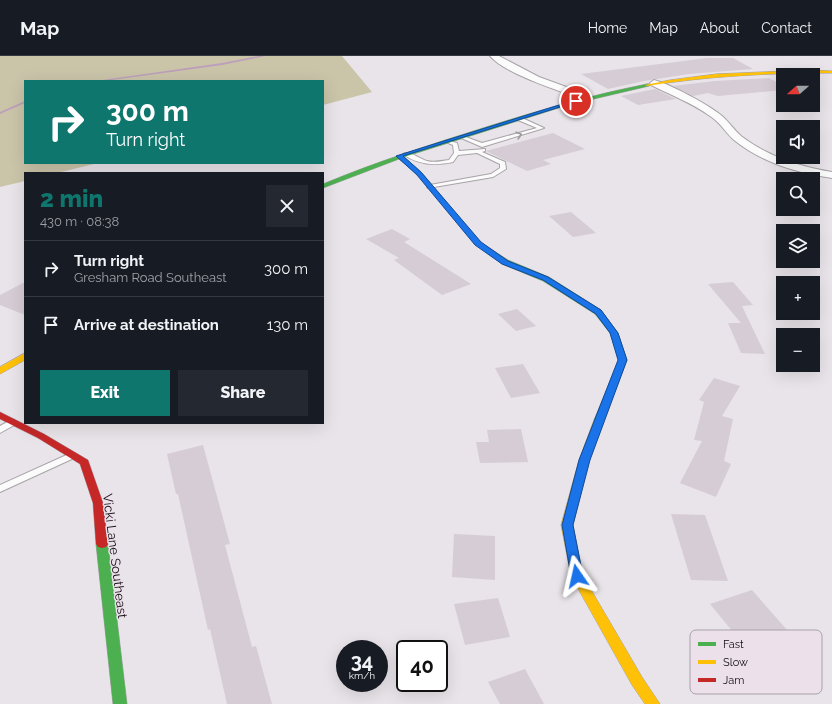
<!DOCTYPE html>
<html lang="en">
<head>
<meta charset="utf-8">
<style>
  :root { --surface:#171b24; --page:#242831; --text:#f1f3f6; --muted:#9ea1a6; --line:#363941; --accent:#0f766e }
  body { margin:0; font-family:Raleway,sans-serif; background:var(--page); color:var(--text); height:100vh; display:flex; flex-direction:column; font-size:15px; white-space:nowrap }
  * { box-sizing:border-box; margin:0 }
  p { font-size:13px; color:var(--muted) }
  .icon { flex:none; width:22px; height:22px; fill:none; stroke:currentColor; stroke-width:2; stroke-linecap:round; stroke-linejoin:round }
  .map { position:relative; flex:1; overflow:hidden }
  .details { position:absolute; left:24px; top:116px; width:300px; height:252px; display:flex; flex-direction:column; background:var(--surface); border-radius:0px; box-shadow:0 4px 16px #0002 }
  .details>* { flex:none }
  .banner { position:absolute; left:24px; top:24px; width:300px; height:84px; border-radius:0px; box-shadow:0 4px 16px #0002; background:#0f766e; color:#fff; overflow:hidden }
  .needle { width:26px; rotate:249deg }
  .controls { position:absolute; left:776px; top:12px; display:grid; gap:8px }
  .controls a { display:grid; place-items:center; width:44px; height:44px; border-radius:0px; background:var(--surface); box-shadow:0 4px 16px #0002; font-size:20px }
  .speed { position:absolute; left:336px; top:584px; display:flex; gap:8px; font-size:20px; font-weight:700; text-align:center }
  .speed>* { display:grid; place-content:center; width:52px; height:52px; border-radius:50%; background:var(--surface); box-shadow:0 4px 16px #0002; line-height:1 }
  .speed small { font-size:10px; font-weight:400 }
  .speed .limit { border:2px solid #111; border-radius:6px; background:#fff; color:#111 }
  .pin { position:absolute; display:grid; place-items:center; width:34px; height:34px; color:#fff; margin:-17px; border:2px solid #fff; border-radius:50%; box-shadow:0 1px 4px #0007 }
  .me { position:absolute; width:44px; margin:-22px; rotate:349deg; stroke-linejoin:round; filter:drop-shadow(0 0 3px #0008) }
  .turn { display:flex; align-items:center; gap:14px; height:84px; padding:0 16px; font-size:18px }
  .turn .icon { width:52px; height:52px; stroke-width:2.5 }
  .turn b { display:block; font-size:28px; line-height:34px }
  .round { display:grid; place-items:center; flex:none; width:42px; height:42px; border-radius:0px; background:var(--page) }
  .headline { display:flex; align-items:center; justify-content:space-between; height:68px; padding:0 16px }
  h1 { font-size:24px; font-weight:800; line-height:30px; color:var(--accent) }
  .button { display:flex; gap:8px; margin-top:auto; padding:8px 16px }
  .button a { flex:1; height:46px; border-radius:0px; background:var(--accent); color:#fff; font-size:16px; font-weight:800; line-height:46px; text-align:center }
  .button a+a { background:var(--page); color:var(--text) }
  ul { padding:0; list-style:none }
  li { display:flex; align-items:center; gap:12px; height:56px; padding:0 16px; border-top:1px solid var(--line) }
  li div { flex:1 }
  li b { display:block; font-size:15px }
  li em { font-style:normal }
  header { display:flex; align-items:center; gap:24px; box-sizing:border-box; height:56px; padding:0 20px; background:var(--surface); border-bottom:1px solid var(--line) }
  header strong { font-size:19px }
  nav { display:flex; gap:22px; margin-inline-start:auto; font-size:14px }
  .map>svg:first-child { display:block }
</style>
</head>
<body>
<header>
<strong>Map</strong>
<nav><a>Home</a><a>Map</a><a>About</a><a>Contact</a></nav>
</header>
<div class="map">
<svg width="832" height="648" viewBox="0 0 832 648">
  <rect width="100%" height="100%" fill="#e9e4e9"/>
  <!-- forest -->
  <polygon fill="#cac4a9" points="0,0 342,0 372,36 323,49 323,25 25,25 25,107 98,107 57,117 25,117 25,125 0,131"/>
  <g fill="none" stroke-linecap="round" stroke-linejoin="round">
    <!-- stream -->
    <g fill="#bd9fbb" fill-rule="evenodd">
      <polygon points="259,0 265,0 222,9 105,25 96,25 222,7"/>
      <polygon points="25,45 25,47 0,58 0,56"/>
    </g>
  </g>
  <!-- building -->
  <g fill="#d6ccd5">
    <polygon points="707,2 733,2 753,13 689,18 644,25 608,33 581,18"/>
    <polygon points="769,22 783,29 783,34 718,40 708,37 693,40 673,30 715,25"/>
    <polygon points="655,33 676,43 638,49 621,40"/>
    <polygon points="553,77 585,93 543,104 551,108 527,115 486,95"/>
    <polygon points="571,156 596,177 573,181 549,160"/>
    <polygon points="392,173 410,183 404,186 471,228 442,239 394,204 399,202 366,183"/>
    <polygon points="25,226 25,259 0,249 0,239"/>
    <polygon points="733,226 753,249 742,250 765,298 741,297 728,267 741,267 708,228"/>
    <polygon points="517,253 536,270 516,275 498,258"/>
    <polygon points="523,308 540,337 511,342 495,312"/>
    <polygon points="714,322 740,330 722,360 733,363 724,405 731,408 716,441 680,427 702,385 694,384 704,346 699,344"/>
    <polygon points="521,373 528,406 480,407 476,386 489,386 487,374"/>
    <polygon points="203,389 230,488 225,489 252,591 256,590 272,648 227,648 210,573 208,574 178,438 176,438 167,398"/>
    <polygon points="671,458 705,459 728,525 691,524"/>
    <polygon points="454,478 495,480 495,524 452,521"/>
    <polygon points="752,534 795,583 752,599 710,548"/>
    <polygon points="498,542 510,581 465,589 454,548"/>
    <polygon points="525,613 544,648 500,648 488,626"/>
  </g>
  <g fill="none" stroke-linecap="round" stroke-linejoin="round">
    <!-- lane casing -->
    <g stroke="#a7a3a7" stroke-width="2">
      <g id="lane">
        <polygon points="518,62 522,62 544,72 482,91 459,81 463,80 482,87 537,72 518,64"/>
        <path d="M446 84 457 87 459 95 485 93V95L482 96 505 106 506 113 493 121 428 132 427 131 430 129 491 118 500 112V108L477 97 458 99 453 106C435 110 418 109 403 98 409 94 420 103 427 105 434 107 442 105 449 104L454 97 453 89 446 86Z"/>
        <polygon points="13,363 17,366 16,368 0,377 0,370"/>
        <polygon points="71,397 74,398 75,400 74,402 0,436 0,429"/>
      </g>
    </g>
    <!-- street casing -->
    <g stroke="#a7a3a7" stroke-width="2">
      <g id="street">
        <path d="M490 0H499L539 21 591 40 592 42 591 44H585C560 35 507 19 490 0Z"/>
        <path d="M654 24C670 28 709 49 722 60 729 66 734 74 741 80 767 100 800 111 832 116V122C797 117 761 106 734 84 725 76 720 66 710 60 692 47 671 39 651 29L650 27Z"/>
      </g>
    </g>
    <!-- fast casing -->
    <g stroke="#a7a3a7" stroke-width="1">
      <g id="fast">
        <path d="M647 28H649V30L568 49 404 101 421 116 480 186 508 204 549 221 601 254 618 277 627 304 604 364 599 367 594 364 619 304 610 277 595 258 543 225 502 208 476 188 417 118 399 103 323 132V128C376 106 429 89 483 72 537 55 591 39 647 28Z"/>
        <polygon points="102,484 106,485 108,488 127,648 113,648 96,488 98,485"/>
      </g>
    </g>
    <!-- slow casing -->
    <g stroke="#a7a3a7" stroke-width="1">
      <g id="slow">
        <path d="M809 14 832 15V17C770 17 708 20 647 30L645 29 670 24 716 18Z"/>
        <polygon points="25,297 25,304 0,318 0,311"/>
        <polygon points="599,361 604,364 589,404 573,469 583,520 642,621 660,648 645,648 632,629 571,520 561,469 579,404 594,364"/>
      </g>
    </g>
    <!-- jam casing -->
    <g stroke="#a7a3a7" stroke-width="1">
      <polygon id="jam" points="0,356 44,378 88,404 103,447 108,488 106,491 102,492 98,491 96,488 93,447 80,408 38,382 0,363"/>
    </g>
    <!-- lane -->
    <use href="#lane" fill="#fcfbfc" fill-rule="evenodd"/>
    <!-- street -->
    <use href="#street" fill="#fcfbfc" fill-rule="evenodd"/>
    <!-- fast -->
    <use href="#fast" fill="#4caf50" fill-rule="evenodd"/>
    <!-- slow -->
    <use href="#slow" fill="#ffc107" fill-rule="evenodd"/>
    <!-- jam -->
    <use href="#jam" fill="#c62828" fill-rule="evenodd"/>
  </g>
  <!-- one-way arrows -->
  <defs><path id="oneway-chevron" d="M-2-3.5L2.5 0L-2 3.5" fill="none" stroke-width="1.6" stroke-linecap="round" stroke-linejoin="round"/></defs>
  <use stroke="#9d9b9d" href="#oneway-chevron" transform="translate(519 79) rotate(-16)"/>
  <!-- route -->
  <polygon fill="#1a73e8" stroke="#114b97" points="575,44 579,45 403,100 421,116 481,186 508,205 548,221 601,254 618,277 627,304 590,404 573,469 583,520 581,523 577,525 573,523 571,520 562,469 579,404 618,304 610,277 596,258 543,224 502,208 475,189 417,119 396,100"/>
  <g text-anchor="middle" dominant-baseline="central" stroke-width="3" stroke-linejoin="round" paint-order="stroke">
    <!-- near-street labels -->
    <g font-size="13" fill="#0f0c0f" stroke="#ece1eb">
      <text transform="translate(115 500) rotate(83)">Vicki Lane Southeast</text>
    </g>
  </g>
  <!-- legend -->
  <rect x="690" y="574" width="132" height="64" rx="6" fill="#ece1eb" stroke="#aaa1a9" stroke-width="1"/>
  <rect x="698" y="586" width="18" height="4" fill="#4caf50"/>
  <rect x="698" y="604" width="18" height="4" fill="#ffc107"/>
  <rect x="698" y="622" width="18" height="4" fill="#c62828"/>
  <g font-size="11" fill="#0f0c0f">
    <text x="723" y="592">Fast</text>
    <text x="723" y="610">Slow</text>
    <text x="723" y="628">Jam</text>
  </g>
</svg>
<div class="controls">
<a><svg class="needle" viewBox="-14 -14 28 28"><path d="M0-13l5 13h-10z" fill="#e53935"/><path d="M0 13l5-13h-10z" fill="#9ea1a6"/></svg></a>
<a><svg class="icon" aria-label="sound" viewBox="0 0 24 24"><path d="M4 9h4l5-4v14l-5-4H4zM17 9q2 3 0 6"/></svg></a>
<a><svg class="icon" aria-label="search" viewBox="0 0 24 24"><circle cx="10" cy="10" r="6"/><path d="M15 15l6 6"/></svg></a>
<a><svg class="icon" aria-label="layers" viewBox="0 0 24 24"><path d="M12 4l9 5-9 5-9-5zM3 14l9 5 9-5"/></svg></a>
<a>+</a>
<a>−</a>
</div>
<div class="speed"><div>34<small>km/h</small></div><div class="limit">40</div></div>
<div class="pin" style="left:576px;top:45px;background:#d93025"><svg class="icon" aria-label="arrive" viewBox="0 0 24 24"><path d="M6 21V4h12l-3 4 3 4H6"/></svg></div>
<svg class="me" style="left:577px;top:520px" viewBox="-20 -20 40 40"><path d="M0-17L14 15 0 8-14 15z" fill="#1a73e8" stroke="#fff" stroke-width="4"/></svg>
<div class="banner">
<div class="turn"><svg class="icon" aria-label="right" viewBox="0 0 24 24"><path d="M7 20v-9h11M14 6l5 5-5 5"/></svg><div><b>300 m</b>Turn right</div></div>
</div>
<section class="details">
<div class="headline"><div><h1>2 min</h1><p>430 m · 08:38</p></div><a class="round"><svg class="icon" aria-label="close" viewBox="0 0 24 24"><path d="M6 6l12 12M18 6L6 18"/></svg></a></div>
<ul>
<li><svg class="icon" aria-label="right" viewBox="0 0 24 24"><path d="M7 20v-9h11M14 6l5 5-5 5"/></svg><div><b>Turn right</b><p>Gresham Road Southeast</p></div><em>300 m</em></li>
<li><svg class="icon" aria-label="arrive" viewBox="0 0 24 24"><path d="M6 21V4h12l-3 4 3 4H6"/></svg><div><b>Arrive at destination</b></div><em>130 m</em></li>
</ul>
<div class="button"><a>Exit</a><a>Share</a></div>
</section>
</div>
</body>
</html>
